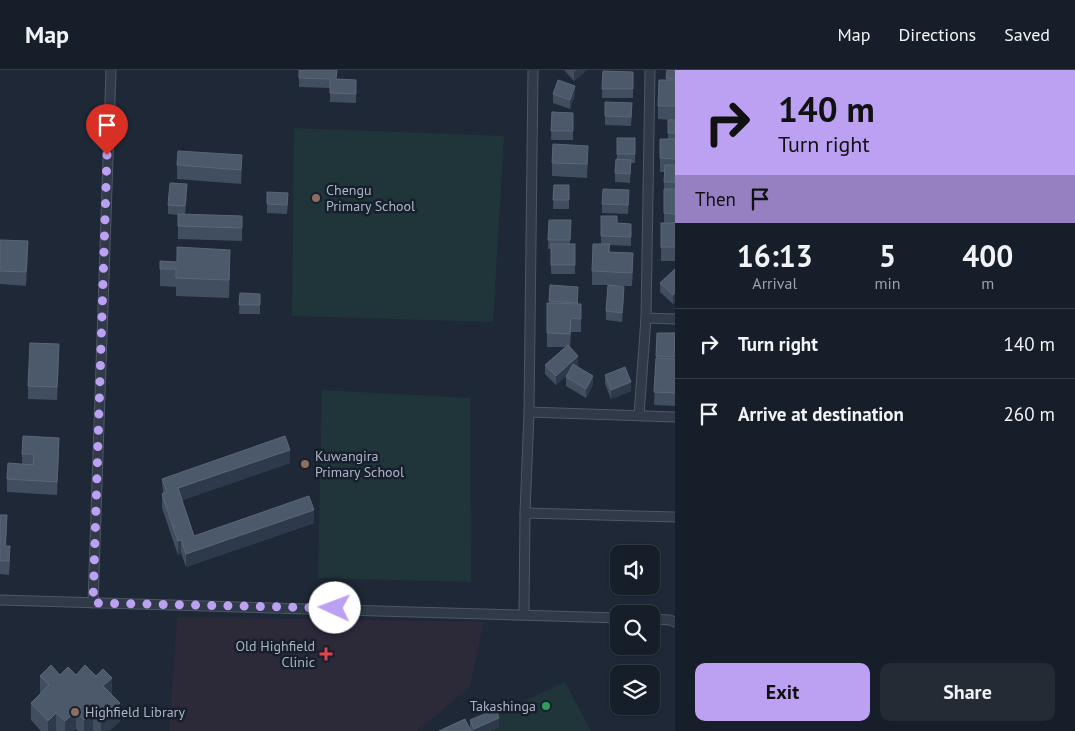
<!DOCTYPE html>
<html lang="en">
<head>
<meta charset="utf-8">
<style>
  :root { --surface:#161e29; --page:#232b35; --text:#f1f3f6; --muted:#9ea2a8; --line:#353c46; --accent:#bca0f2 }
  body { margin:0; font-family:"PT Sans",sans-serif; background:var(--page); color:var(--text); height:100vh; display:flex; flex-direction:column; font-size:19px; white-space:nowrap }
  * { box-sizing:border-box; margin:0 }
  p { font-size:16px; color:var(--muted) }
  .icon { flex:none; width:28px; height:28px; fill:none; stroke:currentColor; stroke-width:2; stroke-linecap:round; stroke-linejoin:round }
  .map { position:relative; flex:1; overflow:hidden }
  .drawer { display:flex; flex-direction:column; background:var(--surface); width:400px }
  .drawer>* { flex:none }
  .hud { background:#bca0f2; color:#111; overflow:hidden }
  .fabs { position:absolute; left:610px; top:475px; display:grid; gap:10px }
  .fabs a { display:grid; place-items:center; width:50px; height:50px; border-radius:10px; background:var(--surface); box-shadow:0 1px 4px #0004,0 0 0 1px var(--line); font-size:25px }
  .pin { position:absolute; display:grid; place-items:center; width:42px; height:42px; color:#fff; margin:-51px -21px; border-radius:50% 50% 50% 0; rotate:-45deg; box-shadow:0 0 5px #0007 }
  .pin .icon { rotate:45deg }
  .me { position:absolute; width:55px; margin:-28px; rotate:272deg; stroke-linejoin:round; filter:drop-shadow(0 0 4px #0008) }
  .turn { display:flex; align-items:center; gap:18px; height:105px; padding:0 20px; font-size:22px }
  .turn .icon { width:65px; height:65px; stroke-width:2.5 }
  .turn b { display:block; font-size:35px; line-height:42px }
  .then { display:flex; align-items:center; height:48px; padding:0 20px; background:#0003; gap:10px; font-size:19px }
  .eta { display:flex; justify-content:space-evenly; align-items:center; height:85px; text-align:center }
  .eta b { font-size:30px; font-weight:800; line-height:35px }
  .primary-button { display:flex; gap:10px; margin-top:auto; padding:10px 20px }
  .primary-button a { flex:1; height:58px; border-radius:10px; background:var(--accent); color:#111; font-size:20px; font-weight:800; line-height:58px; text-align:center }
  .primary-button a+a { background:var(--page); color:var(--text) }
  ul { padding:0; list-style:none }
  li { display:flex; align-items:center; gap:15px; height:70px; padding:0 20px; border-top:1px solid var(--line) }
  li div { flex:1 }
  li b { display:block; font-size:19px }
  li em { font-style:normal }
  header { display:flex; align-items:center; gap:30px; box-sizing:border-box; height:70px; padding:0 25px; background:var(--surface); border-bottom:1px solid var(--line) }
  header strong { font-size:24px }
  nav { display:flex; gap:28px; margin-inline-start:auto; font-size:18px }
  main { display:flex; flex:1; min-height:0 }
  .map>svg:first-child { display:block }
</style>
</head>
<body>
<header>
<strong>Map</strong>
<nav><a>Map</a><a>Directions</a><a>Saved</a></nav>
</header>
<main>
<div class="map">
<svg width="675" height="661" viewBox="0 0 675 661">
  <rect width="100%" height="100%" fill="#1e2837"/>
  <!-- medical -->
  <polygon fill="#2c2939" points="177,547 484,552 470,617 417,661 169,661"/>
  <!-- park -->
  <g fill="#203539">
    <polygon points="294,58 504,66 493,252 292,246"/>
    <polygon points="322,320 470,328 471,512 318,508"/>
    <polygon points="565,612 591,661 462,661"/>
  </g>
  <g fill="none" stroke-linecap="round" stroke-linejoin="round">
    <!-- minor casing -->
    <g stroke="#4f5766" stroke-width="11">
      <g id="minor">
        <polyline points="646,248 675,249"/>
        <polyline points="529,342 675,347"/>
        <polyline points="639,345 646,248 650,0"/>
        <polyline points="525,443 675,447"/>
        <polyline points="0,530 619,548"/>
        <polyline points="93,533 111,0"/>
        <polyline points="524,544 525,443 529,342 533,0"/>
        <polyline points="651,549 670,550 675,552"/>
      </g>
    </g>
    <!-- minor -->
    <use href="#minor" stroke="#313a48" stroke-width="9"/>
  </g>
  <!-- wall -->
  <g fill="#414e60">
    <polygon points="299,0 337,9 356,10 356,33 330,32 330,18 299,17"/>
    <polygon points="564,0 587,0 574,11"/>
    <polygon points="667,0 675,0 675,191 661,191 661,153 664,153 664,102 660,102 660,88 668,69 668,50 670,50 658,49 658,36 666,10"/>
    <polygon points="603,1 633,2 633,28 602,28"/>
    <polygon points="553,24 575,25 570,39 553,33"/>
    <polygon points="552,42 573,43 573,70 551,70"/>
    <polygon points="632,42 631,56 605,55 605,46"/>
    <polygon points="617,68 635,68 635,93 631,93 630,113 615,112 615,103 617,89"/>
    <polygon points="588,89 587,108 552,106 552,93"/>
    <polygon points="177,95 242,99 241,114 177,109"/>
    <polygon points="554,115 569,115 569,139 553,139"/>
    <polygon points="187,123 185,145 242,146 242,171 178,169 178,145 168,144 168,135"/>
    <polygon points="629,129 628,144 602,143 602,134"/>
    <polygon points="288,132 287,144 267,143 267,134"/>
    <polygon points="601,146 617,153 631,154 631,176 610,175 610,183 633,197 632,216 611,216 624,226 622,252 606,250 606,241 608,215 592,215 592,201 601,174"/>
    <polygon points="549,150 571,150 570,174 575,174 575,204 551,204 551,179 548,179"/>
    <polygon points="0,170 28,185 26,216 0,214"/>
    <polygon points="230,197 229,228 176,226 176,217 160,216 160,199"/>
    <polygon points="675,199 675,232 673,234 660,222 660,213"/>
    <polygon points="550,215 578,226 578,234 581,234 581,262 571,262 570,277 578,295 577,296 593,315 586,328 566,316 566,307 567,305 556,315 545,304 545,295 566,277 547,277 547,233 549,233"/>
    <polygon points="240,223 260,224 260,244 239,244"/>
    <polygon points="657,263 675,263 675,336 654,335"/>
    <polygon points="59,288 57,330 28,329 28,316"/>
    <polygon points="605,305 631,321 611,329 605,314"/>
    <polygon points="59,381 57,425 7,422 7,409 22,394 22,384"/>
    <polygon points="290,393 182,430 194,466 314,453 186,497 181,483 178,485 162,438 162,424 163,424 162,409"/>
    <polygon points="0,445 7,459 6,476 10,490 9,505 0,504"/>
    <polygon points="60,605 76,605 112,625 120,651 109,661 94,661 93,660 92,661 78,661 76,659 73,661 57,661 56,660 55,661 41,661 31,650 31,633 40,624 40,606"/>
    <polygon points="470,650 499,657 489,661 439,661 470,660"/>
  </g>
  <!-- shaded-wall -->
  <g fill="#2e3a4b">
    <polygon points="577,0 587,0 574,11 574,2"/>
    <polygon points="575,16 575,25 570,39 570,30"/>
    <polygon points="242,85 242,99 241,114 241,100"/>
    <polygon points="187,114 187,123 185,145 185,136"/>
    <polygon points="28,171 28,185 26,216 26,202"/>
    <polygon points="230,180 230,197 229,228 229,210"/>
    <polygon points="624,217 624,226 622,252 622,243"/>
    <polygon points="675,223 675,232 673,234 673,225"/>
    <polygon points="59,274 59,288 57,330 57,317"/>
    <polygon points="578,286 578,295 556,315 556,306"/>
    <polygon points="593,306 593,315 586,328 586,319"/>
    <polygon points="631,312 631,321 611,329 611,320"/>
    <polygon points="59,368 59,381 57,425 57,412"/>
    <polygon points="290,380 290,393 178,432 178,418"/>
    <polygon points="314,440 314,453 186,497 186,484"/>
    <polygon points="181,470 181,483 178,485 178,471"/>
    <polygon points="112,608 112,625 103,616"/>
    <polygon points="120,633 120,651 109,661 101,661 101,651"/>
    <polygon points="76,641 76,659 73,661 65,661 65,651"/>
    <polygon points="93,642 93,660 92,661 84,661 84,650"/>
    <polygon points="56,643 56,660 55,661 48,661 48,651"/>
    <polygon points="499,648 499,657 489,661 474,661 474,659"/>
  </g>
  <!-- building -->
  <g fill="#4c596b" stroke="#5b6779">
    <polygon points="299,0 337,0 336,9 356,10 356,24 330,23 330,9 299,8"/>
    <polygon points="667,0 675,0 675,9 666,8"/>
    <polygon points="603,1 633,2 633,19 602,19"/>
    <polygon points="558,10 575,16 570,30 553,24"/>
    <polygon points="659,10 675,10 675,36 658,36"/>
    <polygon points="605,32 632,33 631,47 605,46"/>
    <polygon points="552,42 573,43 573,61 551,61"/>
    <rect x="668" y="50" width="7" height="13"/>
    <rect x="617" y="68" width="18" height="16"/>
    <polygon points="660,69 675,69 675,89 660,88"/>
    <polygon points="553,74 588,76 587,94 552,93"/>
    <polygon points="178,81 242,85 241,100 177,95"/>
    <polygon points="616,89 631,90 630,104 615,103"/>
    <polygon points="665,95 675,95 675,112 664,112"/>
    <polygon points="170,113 187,114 185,136 168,135"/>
    <polygon points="554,115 569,115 569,130 553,130"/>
    <polygon points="603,119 629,120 628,135 602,134"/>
    <polygon points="664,119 675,119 675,144 664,143"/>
    <polygon points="267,122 288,123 287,135 267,134"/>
    <polygon points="178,144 242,146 242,158 178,156"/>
    <polygon points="601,146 617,146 617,153 631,154 631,167 601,166"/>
    <polygon points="549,150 571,150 570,170 548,170"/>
    <rect x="661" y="153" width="14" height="24"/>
    <polygon points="0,170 28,171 26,202 0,201"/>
    <rect x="551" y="174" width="24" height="21"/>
    <polygon points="593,174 610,174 608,182 633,183 632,203 592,201"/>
    <polygon points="177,177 230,180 229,210 176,208 176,199 160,199 160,191 177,192"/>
    <polygon points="675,199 675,223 673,225 660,213"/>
    <polygon points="550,215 578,217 577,233 549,231"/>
    <polygon points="608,215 624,217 622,243 606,241"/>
    <polygon points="240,223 260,224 260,235 239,235"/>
    <polygon points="547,233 581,234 581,249 571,248 570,264 547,263"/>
    <polygon points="657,263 675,263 674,287 656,286"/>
    <polygon points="30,273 59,274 57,317 28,316"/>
    <polygon points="568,275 578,286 556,306 545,295"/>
    <polygon points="656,288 675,289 675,323 654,322"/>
    <polygon points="573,294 593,306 586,319 566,307"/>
    <polygon points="625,297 631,312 611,320 605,305"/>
    <polygon points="23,366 59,368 57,412 7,409 8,393 33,395 34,384 22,384"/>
    <polygon points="285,366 290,380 178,418 194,466 309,426 314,440 186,484 181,470 178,471 162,424 167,422 162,409"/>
    <polygon points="0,445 7,445 5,476 10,476 9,491 0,491"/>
    <polygon points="51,595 60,605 68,597 76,605 85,595 96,606 103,599 112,608 103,616 120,633 101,651 93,642 84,650 76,641 65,651 56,643 48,651 31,633 49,615 40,606"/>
    <polygon points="496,639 499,648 474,659 470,650"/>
    <polygon points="465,649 471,661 439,661"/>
  </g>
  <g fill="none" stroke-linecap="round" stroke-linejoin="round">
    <!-- route -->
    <polyline stroke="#bca0f2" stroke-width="9" stroke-dasharray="0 16.2" points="107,85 93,533 335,538"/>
  </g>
  <!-- markers -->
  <g fill="#8d6e63" stroke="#171f2c" stroke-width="2">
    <circle cx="316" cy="128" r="5"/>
    <circle cx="305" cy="394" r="5"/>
    <circle cx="75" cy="642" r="5"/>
  </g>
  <path fill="#e0444e" stroke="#171f2c" stroke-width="2" d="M323.5 576.5h5v5h5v5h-5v5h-5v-5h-5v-5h5z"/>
  <circle fill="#2e9e5b" stroke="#171f2c" stroke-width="2" cx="546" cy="636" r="5"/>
  <g text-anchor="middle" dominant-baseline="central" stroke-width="5" stroke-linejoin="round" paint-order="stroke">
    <!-- poi labels -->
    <g font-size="14" fill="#abb4c5" stroke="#171f2c" text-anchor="start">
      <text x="326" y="120">Chengu<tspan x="326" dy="16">Primary School</tspan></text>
      <text x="315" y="386">Kuwangira<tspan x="315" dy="16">Primary School</tspan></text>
      <text x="315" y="576" text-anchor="end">Old Highfield<tspan x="315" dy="16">Clinic</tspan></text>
      <text x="536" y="636" text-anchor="end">Takashinga</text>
      <text x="85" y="642">Highfield Library</text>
    </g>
  </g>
</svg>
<div class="fabs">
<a><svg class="icon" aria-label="sound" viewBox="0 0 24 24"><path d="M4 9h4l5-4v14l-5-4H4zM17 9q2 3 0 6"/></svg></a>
<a><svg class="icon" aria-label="search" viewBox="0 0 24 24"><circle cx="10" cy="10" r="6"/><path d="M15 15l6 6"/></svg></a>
<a><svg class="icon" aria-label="layers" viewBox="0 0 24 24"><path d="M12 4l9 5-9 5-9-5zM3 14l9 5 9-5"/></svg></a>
</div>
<div class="pin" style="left:107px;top:85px;background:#d93025"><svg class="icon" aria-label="arrive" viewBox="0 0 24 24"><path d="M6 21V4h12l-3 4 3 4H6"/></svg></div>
<svg class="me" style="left:335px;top:538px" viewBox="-20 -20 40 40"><circle r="19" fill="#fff"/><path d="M0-13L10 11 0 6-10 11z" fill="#bca0f2"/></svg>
</div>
<section class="drawer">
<div class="hud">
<div class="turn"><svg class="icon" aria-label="right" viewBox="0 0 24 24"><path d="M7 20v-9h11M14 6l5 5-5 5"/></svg><div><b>140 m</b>Turn right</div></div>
<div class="then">Then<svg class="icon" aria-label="arrive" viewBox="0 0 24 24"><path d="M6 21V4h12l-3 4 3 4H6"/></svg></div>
</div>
<div class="eta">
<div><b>16:13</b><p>Arrival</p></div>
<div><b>5</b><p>min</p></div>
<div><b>400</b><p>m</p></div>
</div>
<ul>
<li><svg class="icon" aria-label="right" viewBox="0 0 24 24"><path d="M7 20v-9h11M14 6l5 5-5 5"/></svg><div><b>Turn right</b></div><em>140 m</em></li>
<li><svg class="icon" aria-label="arrive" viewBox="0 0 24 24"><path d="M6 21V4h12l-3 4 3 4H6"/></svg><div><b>Arrive at destination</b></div><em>260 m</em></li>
</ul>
<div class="primary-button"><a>Exit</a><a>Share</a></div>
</section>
</main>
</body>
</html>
